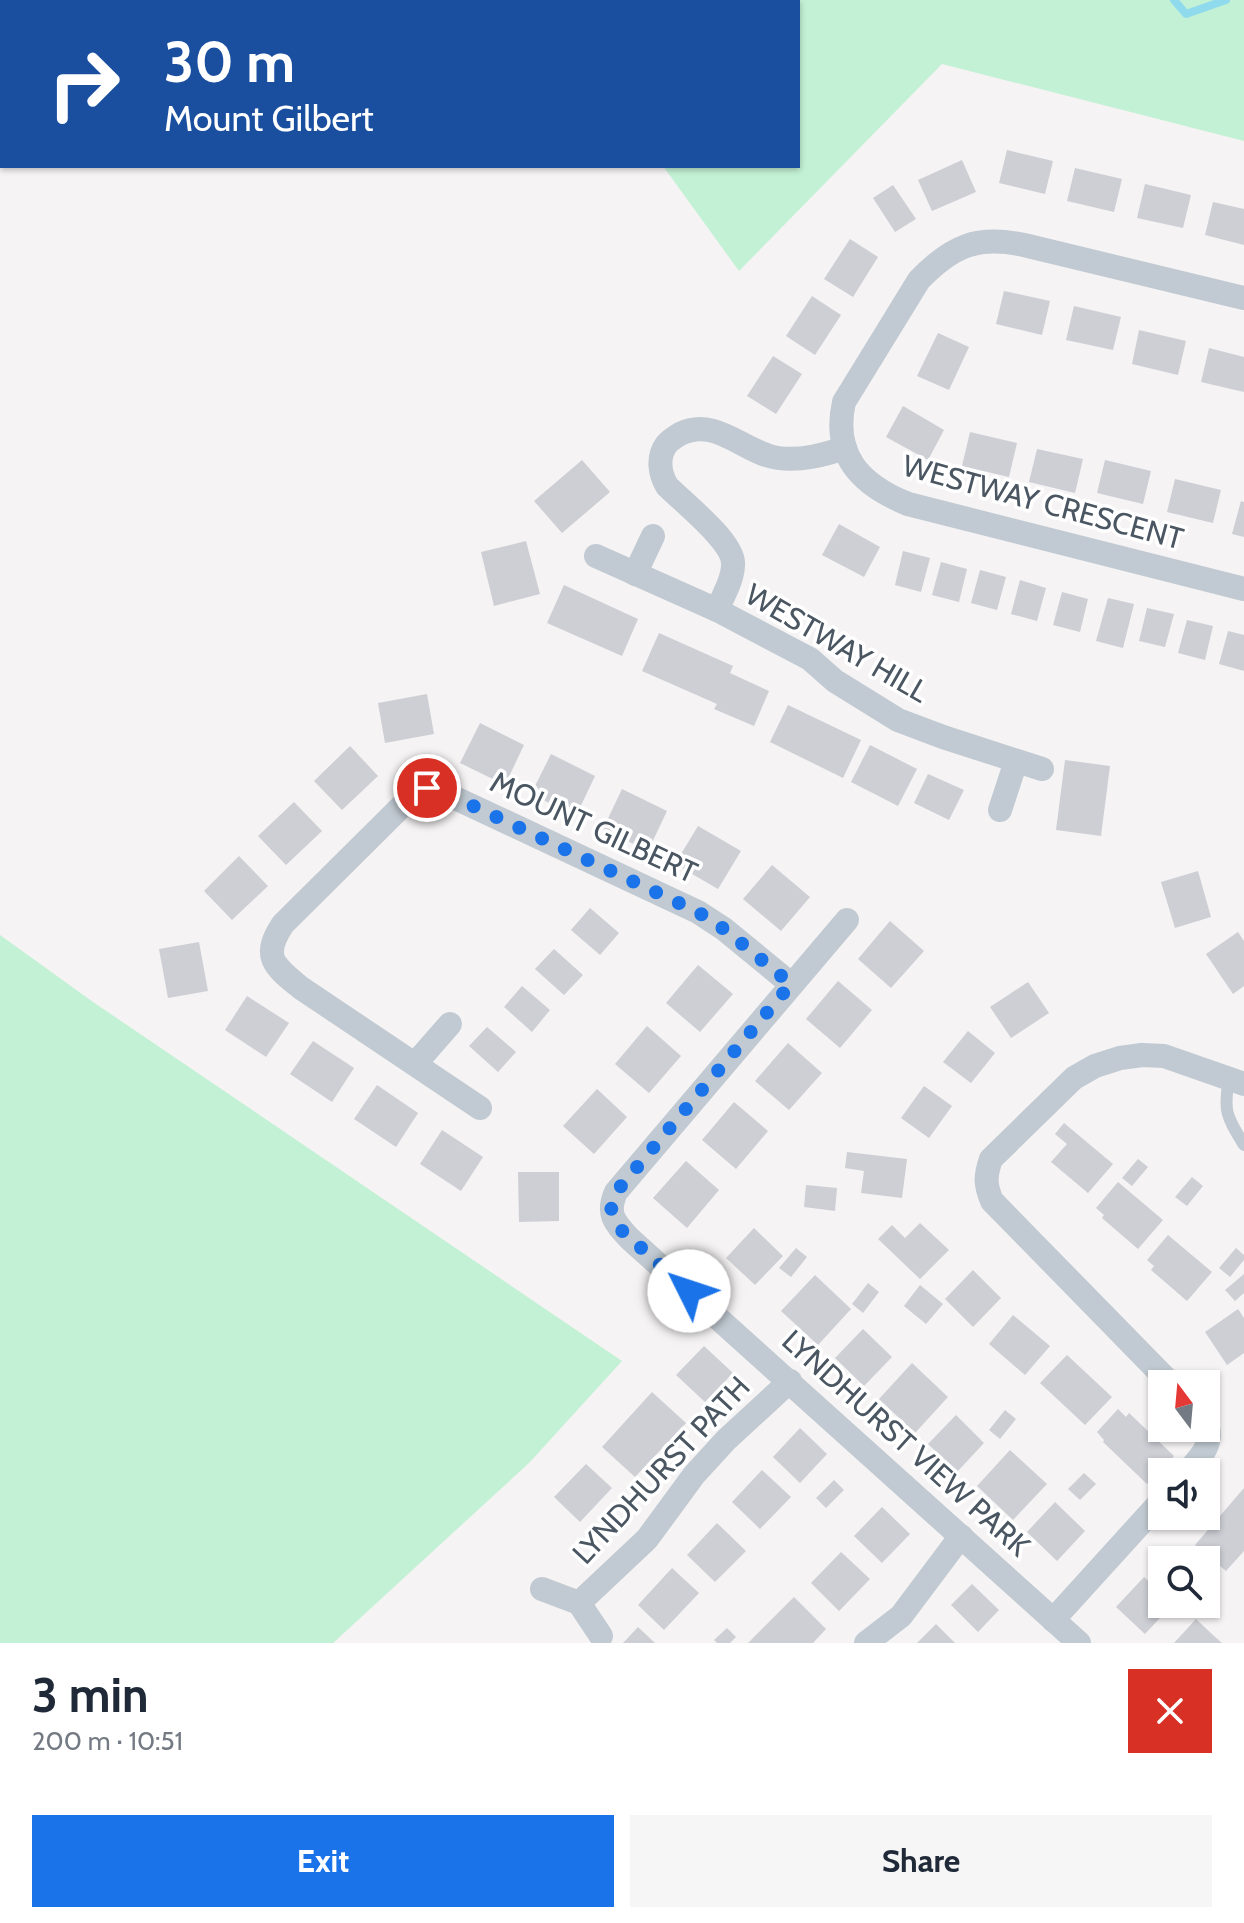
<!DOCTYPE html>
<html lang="en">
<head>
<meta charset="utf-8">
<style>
  :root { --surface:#fff; --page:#f6f6f7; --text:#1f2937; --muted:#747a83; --accent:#1a73e8 }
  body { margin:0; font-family:Cabin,sans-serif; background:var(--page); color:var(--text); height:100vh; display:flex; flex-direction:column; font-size:30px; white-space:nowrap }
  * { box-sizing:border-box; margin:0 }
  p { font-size:26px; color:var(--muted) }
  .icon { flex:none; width:44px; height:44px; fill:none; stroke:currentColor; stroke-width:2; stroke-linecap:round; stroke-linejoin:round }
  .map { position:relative; height:1643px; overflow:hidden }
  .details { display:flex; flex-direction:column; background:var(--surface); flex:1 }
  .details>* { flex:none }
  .top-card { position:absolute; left:0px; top:0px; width:800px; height:168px; box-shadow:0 2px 6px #0004; background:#1a4fa0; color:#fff; overflow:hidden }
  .needle { width:52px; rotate:344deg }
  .fabs { position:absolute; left:1148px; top:1370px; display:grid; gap:16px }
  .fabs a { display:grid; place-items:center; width:72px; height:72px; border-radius:0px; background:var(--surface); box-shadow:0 2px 6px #0004; font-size:40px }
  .pin { position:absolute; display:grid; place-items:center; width:68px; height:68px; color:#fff; margin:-34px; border:4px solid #fff; border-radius:50%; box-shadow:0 2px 8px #0007 }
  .me { position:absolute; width:88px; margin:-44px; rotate:311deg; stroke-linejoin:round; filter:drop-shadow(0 0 6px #0008) }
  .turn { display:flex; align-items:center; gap:28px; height:168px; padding:0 32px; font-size:36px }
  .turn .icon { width:104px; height:104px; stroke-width:2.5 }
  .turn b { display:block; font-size:56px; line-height:68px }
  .round { display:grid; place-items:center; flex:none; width:84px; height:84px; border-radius:0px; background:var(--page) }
  .summary { display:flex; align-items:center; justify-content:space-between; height:136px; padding:0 32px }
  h1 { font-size:48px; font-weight:700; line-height:60px }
  .cta { display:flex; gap:16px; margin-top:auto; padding:16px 32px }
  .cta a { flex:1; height:92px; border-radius:0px; background:var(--accent); color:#fff; font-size:32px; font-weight:700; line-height:92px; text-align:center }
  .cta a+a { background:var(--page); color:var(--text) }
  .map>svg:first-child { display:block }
</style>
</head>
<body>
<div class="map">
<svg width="1244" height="1643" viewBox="0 0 1244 1643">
  <rect width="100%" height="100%" fill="#f5f3f3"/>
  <!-- green -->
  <g fill="#c3f1d5">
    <polygon points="544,0 1244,0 1244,141 942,64 739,271 663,166 798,166 798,2 545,2"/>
    <polygon points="0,935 93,1002 622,1361 529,1463 333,1643 0,1643"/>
  </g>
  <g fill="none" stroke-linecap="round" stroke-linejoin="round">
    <!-- stream -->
    <polyline stroke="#90daee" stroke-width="8" points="1174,0 1186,14 1226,0"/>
  </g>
  <!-- building -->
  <g fill="#cdcfd5">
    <polygon points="1007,150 1053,161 1045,194 999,183"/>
    <polygon points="962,160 976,192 932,211 918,180"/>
    <polygon points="1075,168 1122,179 1114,212 1067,201"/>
    <polygon points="1145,184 1191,195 1183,228 1137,218"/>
    <polygon points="893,185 916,219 895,232 873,198"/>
    <polygon points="1213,202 1244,209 1244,245 1205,235"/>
    <polygon points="850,239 878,257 853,297 824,279"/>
    <polygon points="1004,291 1050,301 1042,335 996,324"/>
    <polygon points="812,296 841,315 815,355 786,336"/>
    <polygon points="1074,306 1121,317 1113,350 1066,340"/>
    <polygon points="1139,330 1186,341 1178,375 1132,364"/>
    <polygon points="938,333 969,347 949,390 917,376"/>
    <polygon points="1209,348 1244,357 1244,392 1201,382"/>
    <polygon points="773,356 802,374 776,414 747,396"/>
    <polygon points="903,406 944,430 928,460 886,437"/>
    <polygon points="970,432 1017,443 1009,477 962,466"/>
    <polygon points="1037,449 1083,459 1075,493 1029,482"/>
    <polygon points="582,460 610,492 562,533 534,501"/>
    <polygon points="1105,460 1151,471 1143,504 1097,493"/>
    <polygon points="1175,479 1221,490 1213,523 1167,512"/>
    <polygon points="1241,501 1244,502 1244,537 1232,534"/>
    <polygon points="839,524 880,547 864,577 822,555"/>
    <polygon points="526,541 540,594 494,606 481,552"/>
    <polygon points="903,551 930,558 921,592 895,585"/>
    <polygon points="941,562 967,569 959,602 932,595"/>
    <polygon points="980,570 1006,577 997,610 971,603"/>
    <polygon points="1020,580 1046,588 1037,621 1011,614"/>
    <polygon points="564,585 638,619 622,656 547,623"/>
    <polygon points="1062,592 1088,599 1080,632 1053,625"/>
    <polygon points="1108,598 1134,604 1123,648 1096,641"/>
    <polygon points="1147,608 1174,614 1165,647 1139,641"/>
    <polygon points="1187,620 1213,626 1205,660 1178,653"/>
    <polygon points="1228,631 1244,635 1244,671 1219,664"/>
    <polygon points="659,633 733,666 730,673 769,691 754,726 714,709 717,704 642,671"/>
    <polygon points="427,694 434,734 385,743 378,703"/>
    <polygon points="788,705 861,740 843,778 770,742"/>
    <polygon points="480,723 524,745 505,785 460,763"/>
    <polygon points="870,745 917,769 898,806 851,782"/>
    <polygon points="350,746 378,776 342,810 314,781"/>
    <polygon points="551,754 595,776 576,816 531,794"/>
    <polygon points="1065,760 1110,766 1101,836 1056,830"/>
    <polygon points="928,774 964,790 949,820 914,803"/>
    <polygon points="622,789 667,811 648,851 603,829"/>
    <polygon points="294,802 322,831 286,865 258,836"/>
    <polygon points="698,826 741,851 718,889 675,864"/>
    <polygon points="239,856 268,886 232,920 204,891"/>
    <polygon points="772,865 810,897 781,931 743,899"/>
    <polygon points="1198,871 1211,917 1175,928 1161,882"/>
    <polygon points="590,908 619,933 600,955 571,930"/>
    <polygon points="890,921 924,951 891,988 858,959"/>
    <polygon points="1238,932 1244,941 1244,986 1233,994 1206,954"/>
    <polygon points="199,942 208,991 168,998 159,949"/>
    <polygon points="554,949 583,975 564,995 535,969"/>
    <polygon points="698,965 733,994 700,1032 666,1003"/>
    <polygon points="838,981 872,1010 840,1048 806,1019"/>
    <polygon points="1028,982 1049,1013 1011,1038 990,1007"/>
    <polygon points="522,986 550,1010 532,1032 504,1007"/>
    <polygon points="247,996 289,1023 266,1057 225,1030"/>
    <polygon points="647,1026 681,1056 649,1093 615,1064"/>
    <polygon points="487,1027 516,1052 498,1072 469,1046"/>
    <polygon points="968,1031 995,1053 971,1083 943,1062"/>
    <polygon points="313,1041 354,1068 332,1102 290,1074"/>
    <polygon points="788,1043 822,1073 789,1110 755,1081"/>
    <polygon points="377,1085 418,1113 396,1147 354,1119"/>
    <polygon points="924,1086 952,1106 929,1138 901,1118"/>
    <polygon points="597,1089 627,1117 594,1154 563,1126"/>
    <polygon points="734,1102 768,1131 736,1169 702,1140"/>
    <polygon points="1064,1123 1113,1164 1088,1193 1051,1162 1067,1144 1055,1134"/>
    <polygon points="442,1130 483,1157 461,1191 420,1164"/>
    <polygon points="847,1152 907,1159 902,1198 861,1193 864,1171 845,1168"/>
    <polygon points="1138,1159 1148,1167 1132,1186 1122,1178"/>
    <polygon points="686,1161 719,1190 687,1228 653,1198"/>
    <polygon points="518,1172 559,1172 559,1221 519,1222"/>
    <polygon points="1192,1177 1203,1186 1187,1206 1175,1197"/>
    <polygon points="1118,1182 1163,1220 1138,1249 1102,1218 1104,1215 1096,1208"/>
    <polygon points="806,1185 837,1188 835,1211 804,1207"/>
    <polygon points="920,1223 949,1250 920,1279 878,1239 892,1225 905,1238"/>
    <polygon points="754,1228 783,1256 755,1285 726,1258"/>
    <polygon points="1168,1235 1212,1272 1187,1301 1151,1270 1154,1266 1147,1260"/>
    <polygon points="796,1248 807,1257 791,1277 779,1268"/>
    <polygon points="1236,1248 1244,1255 1244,1260 1230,1277 1219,1268"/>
    <polygon points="973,1270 1001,1298 973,1327 945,1299"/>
    <polygon points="1244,1274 1244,1293 1235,1301 1225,1290"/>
    <polygon points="815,1275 851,1309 818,1345 781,1311"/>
    <polygon points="868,1283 879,1292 863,1313 852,1304"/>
    <polygon points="920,1285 943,1304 926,1324 904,1306"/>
    <polygon points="1238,1309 1244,1318 1244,1353 1227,1365 1205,1332"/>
    <polygon points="1013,1315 1050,1346 1025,1375 989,1344"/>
    <polygon points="863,1329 892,1357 864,1386 835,1358"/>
    <polygon points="704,1346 733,1373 705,1402 676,1375"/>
    <polygon points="1067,1355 1112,1397 1085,1425 1040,1383"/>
    <polygon points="912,1363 948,1397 915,1433 879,1399"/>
    <polygon points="652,1392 686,1423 635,1477 602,1447"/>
    <polygon points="1118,1409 1126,1417 1129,1413 1174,1456 1147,1484 1103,1442 1104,1440 1097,1432"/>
    <polygon points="1005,1410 1016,1419 1000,1439 989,1430"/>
    <polygon points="956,1415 984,1443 957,1472 928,1444"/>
    <polygon points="800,1428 827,1454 800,1483 773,1457"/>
    <polygon points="1010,1450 1047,1484 1013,1520 977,1486"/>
    <polygon points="586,1464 612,1488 580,1522 554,1497"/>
    <polygon points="762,1470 791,1497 760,1529 732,1502"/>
    <polygon points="1084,1473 1096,1484 1080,1500 1068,1489"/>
    <polygon points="834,1480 844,1490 826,1508 816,1498"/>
    <polygon points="1244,1488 1244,1551 1226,1571 1195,1545"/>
    <polygon points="1055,1502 1085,1531 1057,1561 1027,1532"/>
    <polygon points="882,1507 910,1534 882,1563 854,1536"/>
    <polygon points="717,1523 746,1551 715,1582 687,1555"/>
    <polygon points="841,1552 870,1579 839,1611 811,1583"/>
    <polygon points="672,1568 699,1593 664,1630 638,1605"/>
    <polygon points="1144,1577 1162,1594 1162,1604 1173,1604 1145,1634 1116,1607"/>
    <polygon points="972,1584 999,1610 978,1632 951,1605"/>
    <polygon points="794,1597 826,1629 813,1643 748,1643"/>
    <polygon points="1196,1619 1214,1636 1222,1643 1174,1643"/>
    <polygon points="936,1624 955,1643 917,1643"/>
    <polygon points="638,1627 655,1643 623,1643"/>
    <polygon points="727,1628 736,1637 730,1643 717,1643 714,1640"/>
  </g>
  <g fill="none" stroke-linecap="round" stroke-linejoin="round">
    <!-- service -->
    <path stroke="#c1cad2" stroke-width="12" d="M1229 1079C1223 1112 1227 1117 1244 1145"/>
    <!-- minor -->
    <g stroke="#c1cad2" stroke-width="24">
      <path d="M1244 298 1024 245C977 235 952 246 919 280L844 402C832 456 861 485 908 504L1244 589"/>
      <path d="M596 556 717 610C723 596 734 578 733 562 731 540 684 503 667 486 660 474 657 458 666 445 669 441 675 437 680 434 716 416 744 453 778 458 802 461 823 455 845 448"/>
      <polyline points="635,574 653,536"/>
      <polyline points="717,610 810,659 835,681 898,720 943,737 1042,769"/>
      <polyline points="1000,810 1016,761"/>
      <path d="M847 920 616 1192C606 1214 615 1223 630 1239L1079 1643"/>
      <polyline points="415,1064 450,1024"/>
      <path d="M480 1108 301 988C274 966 261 957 283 924L417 791 427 788 438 790 698 912 724 929 791 984"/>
      <path d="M1171 1384 992 1201C985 1185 985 1176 991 1159L1074 1078 1095 1066 1120 1058 1142 1055 1164 1056 1244 1084"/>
      <path d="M1187 1472C1201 1457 1215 1443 1206 1422"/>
      <polyline points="542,1589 579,1603 601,1636"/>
      <polyline points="579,1603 647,1539 694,1475 726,1440 790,1381"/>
      <polyline points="1053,1620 1162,1500"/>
      <polyline points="866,1643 901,1616 961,1536"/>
    </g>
  </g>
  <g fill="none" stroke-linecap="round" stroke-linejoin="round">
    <!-- route -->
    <path stroke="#1a73e8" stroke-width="14" stroke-dasharray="0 25.2" d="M427 788 438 790 456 798 698 912 724 929 791 984 616 1192C608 1208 611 1213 619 1228L689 1291"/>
  </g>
  <g text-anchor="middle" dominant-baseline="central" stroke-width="7" stroke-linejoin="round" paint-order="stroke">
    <!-- street labels -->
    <g font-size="30" fill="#4a5661" stroke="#fff">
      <text transform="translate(1043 502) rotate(15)">WESTWAY CRESCENT</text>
      <text transform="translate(837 643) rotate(30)">WESTWAY HILL</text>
      <text transform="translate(594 827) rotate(25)">MOUNT GILBERT</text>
      <text transform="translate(906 1443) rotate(42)">LYNDHURST VIEW PARK</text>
      <text transform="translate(661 1470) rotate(-47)">LYNDHURST PATH</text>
    </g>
  </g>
</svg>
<div class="fabs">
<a><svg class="needle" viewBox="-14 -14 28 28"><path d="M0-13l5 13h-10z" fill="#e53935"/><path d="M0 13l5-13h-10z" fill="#747a83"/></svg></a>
<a><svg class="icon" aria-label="sound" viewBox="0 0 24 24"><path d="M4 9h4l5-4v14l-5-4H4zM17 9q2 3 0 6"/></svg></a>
<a><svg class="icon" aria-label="search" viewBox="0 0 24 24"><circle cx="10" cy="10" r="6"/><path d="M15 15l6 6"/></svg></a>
</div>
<div class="pin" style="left:427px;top:788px;background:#d93025"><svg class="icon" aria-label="arrive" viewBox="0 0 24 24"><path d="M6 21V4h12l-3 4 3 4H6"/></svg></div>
<svg class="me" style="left:689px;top:1291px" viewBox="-20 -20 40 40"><circle r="19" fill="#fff"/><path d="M0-13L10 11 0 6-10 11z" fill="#1a73e8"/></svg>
<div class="top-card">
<div class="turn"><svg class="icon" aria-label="right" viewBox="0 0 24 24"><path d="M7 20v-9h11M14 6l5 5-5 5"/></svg><div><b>30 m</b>Mount Gilbert</div></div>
</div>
</div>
<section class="details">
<div class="summary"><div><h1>3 min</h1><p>200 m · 10:51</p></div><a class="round" style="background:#d93025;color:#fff"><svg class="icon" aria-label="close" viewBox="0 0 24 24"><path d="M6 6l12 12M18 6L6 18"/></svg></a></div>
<div class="cta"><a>Exit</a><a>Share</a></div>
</section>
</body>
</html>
